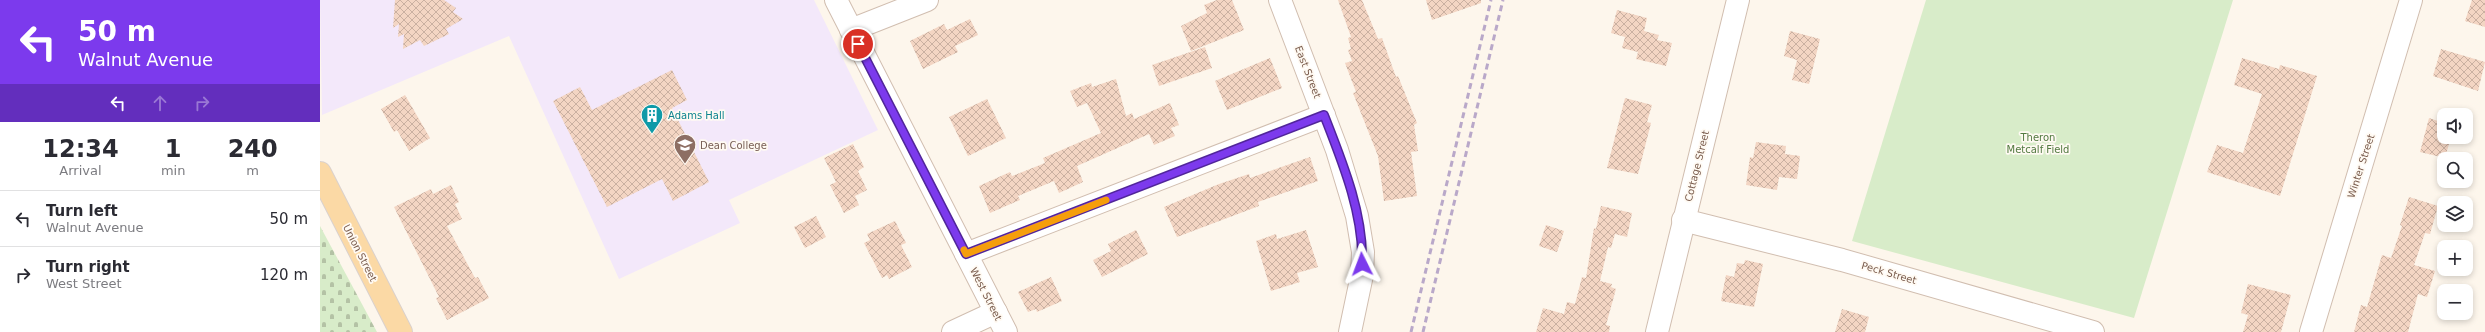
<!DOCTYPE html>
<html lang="en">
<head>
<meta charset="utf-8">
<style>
  :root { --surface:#fff; --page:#f7f7f7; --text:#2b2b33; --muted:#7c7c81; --line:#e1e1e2 }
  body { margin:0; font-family:"DejaVu Sans",sans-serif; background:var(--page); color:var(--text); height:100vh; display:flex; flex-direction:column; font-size:15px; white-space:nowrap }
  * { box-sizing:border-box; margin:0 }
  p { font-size:13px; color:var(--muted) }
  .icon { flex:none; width:22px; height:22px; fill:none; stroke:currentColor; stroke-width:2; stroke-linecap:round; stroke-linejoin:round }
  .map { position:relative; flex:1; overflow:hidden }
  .drawer { display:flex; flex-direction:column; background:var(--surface); width:320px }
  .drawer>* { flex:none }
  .hud { background:#7c3aed; color:#fff; overflow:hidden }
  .buttons { position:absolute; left:2117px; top:108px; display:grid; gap:8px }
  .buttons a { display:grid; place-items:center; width:36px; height:36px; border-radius:8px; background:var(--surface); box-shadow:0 2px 6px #0003; font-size:20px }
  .pin { position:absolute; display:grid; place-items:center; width:34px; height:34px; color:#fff; margin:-17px; border:2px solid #fff; border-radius:50%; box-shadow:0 1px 4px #0007 }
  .me { position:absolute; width:44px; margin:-22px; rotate:357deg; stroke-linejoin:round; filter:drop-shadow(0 0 3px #0008) }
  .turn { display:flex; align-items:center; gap:14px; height:84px; padding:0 12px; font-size:18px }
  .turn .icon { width:52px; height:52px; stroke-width:2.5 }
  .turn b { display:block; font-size:28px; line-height:34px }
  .lanes { display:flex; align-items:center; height:38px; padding:0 12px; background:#0003; justify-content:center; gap:20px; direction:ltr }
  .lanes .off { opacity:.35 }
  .eta { display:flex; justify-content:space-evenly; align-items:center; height:68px; text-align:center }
  .eta b { font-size:24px; font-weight:700; line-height:28px }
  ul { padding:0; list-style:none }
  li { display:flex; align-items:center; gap:12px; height:56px; padding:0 12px; border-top:1px solid var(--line) }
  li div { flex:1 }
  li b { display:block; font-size:15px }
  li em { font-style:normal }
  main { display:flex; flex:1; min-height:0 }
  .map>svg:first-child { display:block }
</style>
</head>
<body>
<main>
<section class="drawer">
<div class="hud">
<div class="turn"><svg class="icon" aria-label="left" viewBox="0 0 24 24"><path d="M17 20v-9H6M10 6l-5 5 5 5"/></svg><div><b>50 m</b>Walnut Avenue</div></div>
<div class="lanes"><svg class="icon" aria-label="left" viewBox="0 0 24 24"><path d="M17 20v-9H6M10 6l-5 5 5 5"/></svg><svg class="icon off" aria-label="ahead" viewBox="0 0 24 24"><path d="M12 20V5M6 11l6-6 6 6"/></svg><svg class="icon off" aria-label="right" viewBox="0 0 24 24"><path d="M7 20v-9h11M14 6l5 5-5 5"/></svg></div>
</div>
<div class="eta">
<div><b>12:34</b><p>Arrival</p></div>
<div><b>1</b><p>min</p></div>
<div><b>240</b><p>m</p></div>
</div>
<ul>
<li><svg class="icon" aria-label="left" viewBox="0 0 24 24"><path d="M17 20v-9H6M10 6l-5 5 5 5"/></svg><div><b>Turn left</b><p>Walnut Avenue</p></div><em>50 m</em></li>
<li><svg class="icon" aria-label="right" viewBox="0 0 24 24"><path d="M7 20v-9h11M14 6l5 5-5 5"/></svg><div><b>Turn right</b><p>West Street</p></div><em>120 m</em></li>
</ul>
</section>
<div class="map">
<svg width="2165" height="332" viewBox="0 0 2165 332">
  <defs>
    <pattern id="cemetery-stones" width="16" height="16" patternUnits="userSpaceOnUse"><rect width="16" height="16" fill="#d8ecc9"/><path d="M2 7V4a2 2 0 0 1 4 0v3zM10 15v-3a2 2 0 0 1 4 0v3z" fill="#b4c2a5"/></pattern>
    <pattern id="building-cross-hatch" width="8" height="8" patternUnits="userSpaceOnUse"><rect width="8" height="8" fill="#f3d5c3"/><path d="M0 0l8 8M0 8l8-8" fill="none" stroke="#cab0a1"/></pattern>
  </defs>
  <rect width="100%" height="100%" fill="#fdf6ec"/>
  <!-- education -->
  <polygon fill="#f3e8fa" points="0,0 494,0 558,130 409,200 420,223 299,279 189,36 2,115"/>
  <!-- cemetery -->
  <polygon fill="url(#cemetery-stones)" points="0,226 57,332 0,332"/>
  <!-- green -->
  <polygon fill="#d8ecc9" points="1606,0 1913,0 1814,318 1532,241"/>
  <!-- building -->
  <g fill="url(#building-cross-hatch)">
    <polygon points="75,0 124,0 136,8 133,12 143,19 126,29 129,34 104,46 100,40 83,49 84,34 78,37 79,24 73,28"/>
    <polygon points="897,0 912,0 924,30 871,51 861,26 887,13 884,5"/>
    <polygon points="1018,0 1042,0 1058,39 1062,38 1076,77 1078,76 1097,123 1094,125 1098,151 1091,152 1097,196 1064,201 1058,156 1033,93 1036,92 1025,63 1032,61 1028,50 1031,49 1028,38 1031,37"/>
    <polygon points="1106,0 1161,0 1161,3 1112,20"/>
    <polygon points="2152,0 2165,0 2165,27 2145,21"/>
    <polygon points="1297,10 1327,18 1324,31 1339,35 1337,40 1352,43 1346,66 1316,59 1318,52 1302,48 1305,37 1291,33"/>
    <polygon points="650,19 658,35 635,46 638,52 603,69 590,41 624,24 627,30"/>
    <polygon points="1470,31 1500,39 1489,84 1472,80 1477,60 1464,56"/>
    <polygon points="885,47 892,68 839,86 832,65"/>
    <polygon points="2121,49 2165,62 2158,91 2113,76"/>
    <polygon points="950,58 962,88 907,110 895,81"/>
    <polygon points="1922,58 1959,69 1960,65 1997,76 1960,196 1887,172 1897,145 1923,153 1942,94 1914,85"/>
    <polygon points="352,70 367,100 352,108 389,182 353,201 342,179 287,207 233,101 260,87 272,110"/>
    <polygon points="796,79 806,116 812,113 814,119 850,103 859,125 851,128 855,136 834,145 829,134 757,166 763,182 739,193 734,181 698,196 700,200 670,213 659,186 690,172 692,176 725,163 723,158 781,133 767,103 757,107 750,91 771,83 772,87"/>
    <polygon points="85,95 110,138 89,151 77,130 74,132 61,109"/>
    <polygon points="1305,98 1332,105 1327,122 1331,123 1318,174 1287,168"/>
    <polygon points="667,99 686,138 648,156 629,117"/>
    <polygon points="2109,118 2124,123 2124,137 2131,137 2125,158 2100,152"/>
    <polygon points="1436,142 1466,146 1465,154 1480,156 1477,179 1459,177 1457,190 1426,185 1430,157 1433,158"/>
    <polygon points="533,144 544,167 538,171 547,190 535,196 539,205 524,213 510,185 516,182 504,158"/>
    <polygon points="990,157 998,181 938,202 939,206 857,237 844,207 899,184 929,174 930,178"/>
    <polygon points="131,185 139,202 135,204 142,219 127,226 155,278 158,277 169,298 127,320 116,298 119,297 74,207 111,189 113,194"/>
    <polygon points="2089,197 2118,206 2110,234 2105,233 2094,265 2115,271 2107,297 2098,294 2088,332 2034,332 2041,305 2047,307 2062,255 2071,258 2082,226 2080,225"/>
    <polygon points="1281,206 1312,213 1307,237 1295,234 1291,248 1288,247 1280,281 1292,284 1291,287 1296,289 1286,325 1290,326 1289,332 1216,332 1223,308 1244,314 1247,302 1255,304 1262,277 1266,278 1274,228 1276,229"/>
    <polygon points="496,216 506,237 485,248 474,227"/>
    <polygon points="575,221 586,243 581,245 592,267 569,279 567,275 562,278 544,243 550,240 547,234"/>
    <polygon points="1226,225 1244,231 1237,252 1219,246"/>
    <polygon points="816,230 828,254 782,277 773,260 791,251 788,244"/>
    <polygon points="986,230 998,267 977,273 980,282 951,291 936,241 956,234 957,239"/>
    <polygon points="1425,260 1443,264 1434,307 1401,301 1406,275 1414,277 1417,263 1424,264"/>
    <polygon points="731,277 742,301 717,312 716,309 708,312 698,292"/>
    <polygon points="1928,284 1971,295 1961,332 1923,332 1928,315 1921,313"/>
    <polygon points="1522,309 1549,317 1545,332 1515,332"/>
  </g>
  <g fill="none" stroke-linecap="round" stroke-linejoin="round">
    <!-- minor casing -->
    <g stroke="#d1beb0" stroke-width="24">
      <g id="minor">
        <polyline points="516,0 686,332"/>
        <polyline points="960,0 1017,150 1037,216 1043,252 1042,275 1030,332"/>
        <polyline points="531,30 607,0"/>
        <polyline points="1363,220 1522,260 1773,332"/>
        <polyline points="646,254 1004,115"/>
        <polyline points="633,332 676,312"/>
        <polyline points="1337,332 1418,0"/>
        <polyline points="1991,332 2091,0"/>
      </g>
    </g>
    <!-- major casing -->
    <g stroke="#dad1cd" stroke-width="24">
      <polyline id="major" points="0,173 81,332"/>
    </g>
    <!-- minor -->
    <use href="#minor" stroke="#fff" stroke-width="22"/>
    <!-- major -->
    <use href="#major" stroke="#fbd9a5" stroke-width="22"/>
    <!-- rail -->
    <g stroke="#b9a8c9" stroke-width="3" stroke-dasharray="6 4" stroke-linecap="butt">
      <polyline points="1091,332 1171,0"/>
      <polyline points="1103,332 1183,0"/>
    </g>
  </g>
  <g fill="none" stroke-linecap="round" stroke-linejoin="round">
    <!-- route casing -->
    <g stroke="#51269a" stroke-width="10">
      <path id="route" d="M538 44 646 254 1004 115C1022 161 1044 214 1042 264"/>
    </g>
    <!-- route -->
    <use href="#route" stroke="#7c3aed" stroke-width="7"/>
    <!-- slow -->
    <polyline stroke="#f59e0b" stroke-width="7" points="644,250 646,254 786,200"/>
  </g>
  <!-- icons -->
  <defs>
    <g id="building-pin" transform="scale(1.15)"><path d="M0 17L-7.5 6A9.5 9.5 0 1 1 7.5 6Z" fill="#0f9aa8" stroke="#fffaf3"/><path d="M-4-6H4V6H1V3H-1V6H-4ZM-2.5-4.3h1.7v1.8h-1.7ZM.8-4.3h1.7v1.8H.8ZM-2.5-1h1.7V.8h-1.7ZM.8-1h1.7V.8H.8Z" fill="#fff"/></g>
    <g id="university-pin" transform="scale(1.15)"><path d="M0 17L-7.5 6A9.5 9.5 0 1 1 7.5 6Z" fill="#8d6e63" stroke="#fffaf3"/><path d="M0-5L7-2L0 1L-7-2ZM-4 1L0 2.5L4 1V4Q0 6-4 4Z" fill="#fff"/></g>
  </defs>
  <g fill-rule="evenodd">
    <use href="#building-pin" x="332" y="115"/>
    <use href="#university-pin" x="365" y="145"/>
  </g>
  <g text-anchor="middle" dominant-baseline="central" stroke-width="3.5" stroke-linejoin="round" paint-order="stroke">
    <!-- street labels -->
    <g font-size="10" fill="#7a5c4d" stroke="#fffaf3">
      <text transform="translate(988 72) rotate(69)">East Street</text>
      <text transform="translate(1377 166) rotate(-76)">Cottage Street</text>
      <text transform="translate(2041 166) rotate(-72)">Winter Street</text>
      <text transform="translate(40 253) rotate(63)">Union Street</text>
      <text transform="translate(1569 273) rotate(16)">Peck Street</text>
      <text transform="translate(666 294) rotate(63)">West Street</text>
    </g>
    <!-- culture labels -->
    <g font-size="10" fill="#0d838f" stroke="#fffaf3" text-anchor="start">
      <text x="348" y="115">Adams Hall</text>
    </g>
    <!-- park labels -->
    <g font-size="10" fill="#537a41" stroke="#fffaf3">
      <text x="1718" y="137">Theron<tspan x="1718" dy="12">Metcalf Field</tspan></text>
    </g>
    <!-- education labels -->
    <g font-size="10" fill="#785e54" stroke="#fffaf3" text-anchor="start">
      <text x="380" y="145">Dean College</text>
    </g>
  </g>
</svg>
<div class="buttons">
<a><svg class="icon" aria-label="sound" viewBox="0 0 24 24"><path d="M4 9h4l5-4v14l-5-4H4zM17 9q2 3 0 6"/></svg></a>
<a><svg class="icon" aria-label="search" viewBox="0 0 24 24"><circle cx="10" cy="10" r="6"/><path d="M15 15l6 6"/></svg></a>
<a><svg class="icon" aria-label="layers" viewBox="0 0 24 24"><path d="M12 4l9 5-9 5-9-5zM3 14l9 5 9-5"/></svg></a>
<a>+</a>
<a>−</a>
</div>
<div class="pin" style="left:538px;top:44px;background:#d93025"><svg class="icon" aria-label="arrive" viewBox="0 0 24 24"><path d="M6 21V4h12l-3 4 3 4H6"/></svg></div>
<svg class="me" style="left:1042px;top:264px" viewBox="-20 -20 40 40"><path d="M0-17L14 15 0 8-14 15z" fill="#7c3aed" stroke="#fff" stroke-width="4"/></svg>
</div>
</main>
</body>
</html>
